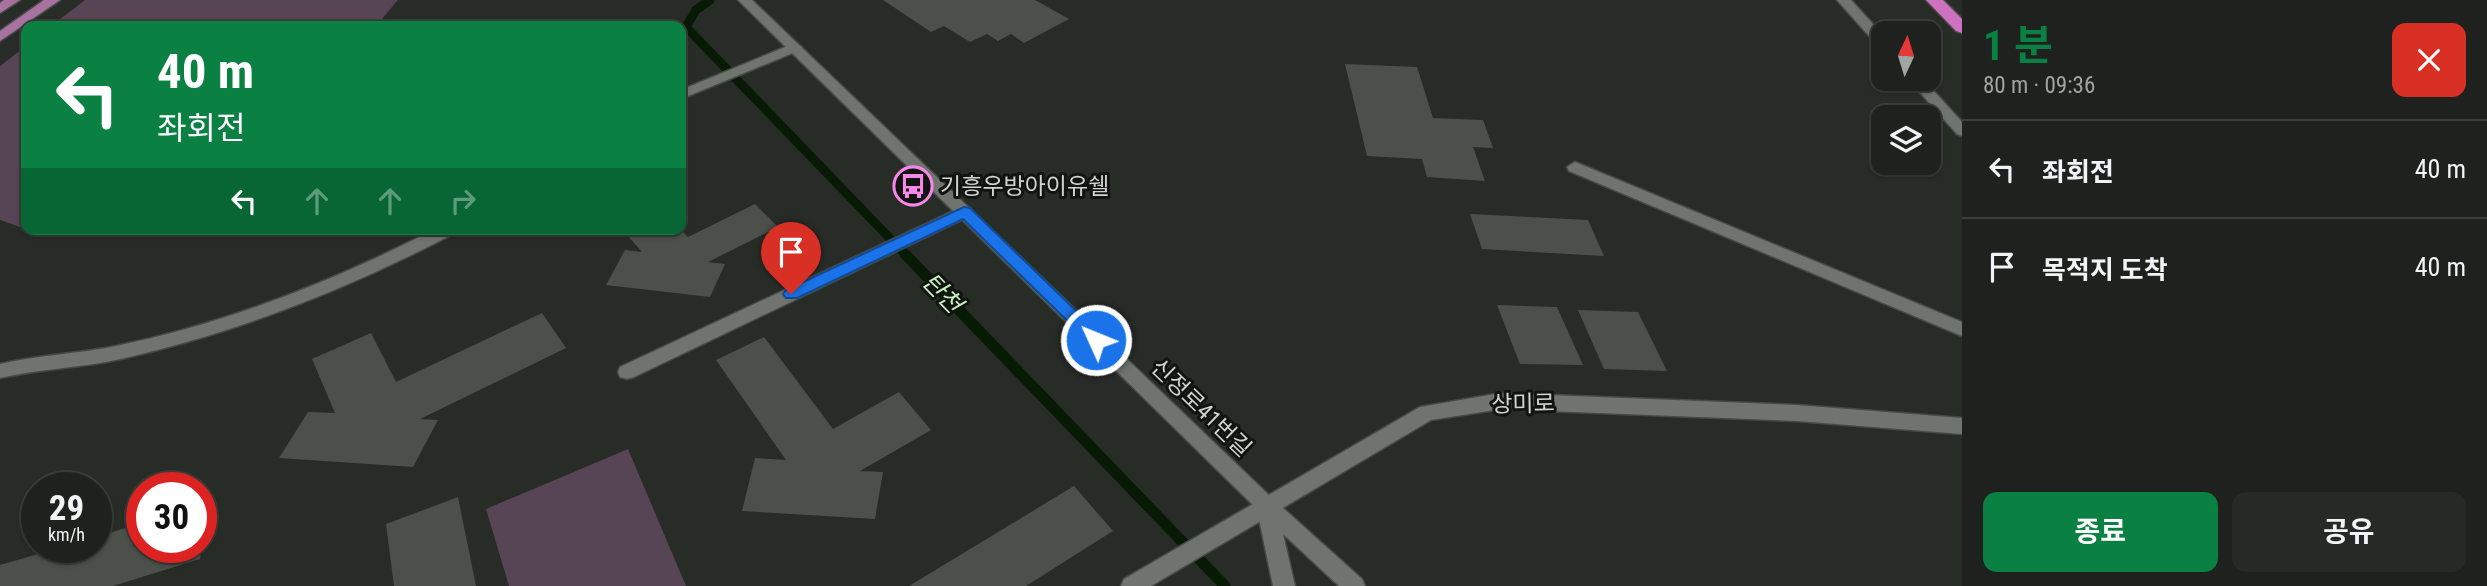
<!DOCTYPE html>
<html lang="ko">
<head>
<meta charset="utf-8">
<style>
  :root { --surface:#1e211d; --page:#262926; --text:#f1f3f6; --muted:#a1a3a4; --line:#3c3e3b; --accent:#0b8043 }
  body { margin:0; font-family:"Roboto Condensed","Noto Sans KR",sans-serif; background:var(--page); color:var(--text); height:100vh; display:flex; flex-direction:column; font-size:26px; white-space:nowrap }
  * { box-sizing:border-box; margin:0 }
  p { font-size:23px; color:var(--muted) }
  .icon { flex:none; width:38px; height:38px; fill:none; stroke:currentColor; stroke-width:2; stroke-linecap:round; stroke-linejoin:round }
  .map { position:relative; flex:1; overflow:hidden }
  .panel { display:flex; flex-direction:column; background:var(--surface); width:525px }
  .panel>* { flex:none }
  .banner { position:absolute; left:21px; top:21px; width:665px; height:214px; border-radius:14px; box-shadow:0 2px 5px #0004,0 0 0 2px var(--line); background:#0b8043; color:#fff; overflow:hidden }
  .needle { width:46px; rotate:4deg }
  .fabs { position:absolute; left:1871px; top:21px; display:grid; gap:14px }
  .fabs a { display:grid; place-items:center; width:70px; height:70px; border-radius:14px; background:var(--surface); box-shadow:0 2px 5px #0004,0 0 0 2px var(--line); font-size:35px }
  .speed { position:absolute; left:21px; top:472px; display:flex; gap:14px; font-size:35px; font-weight:700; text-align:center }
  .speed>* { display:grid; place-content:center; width:91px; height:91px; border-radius:50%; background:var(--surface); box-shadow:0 2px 5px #0004,0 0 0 2px var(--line); line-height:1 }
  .speed small { font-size:18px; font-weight:400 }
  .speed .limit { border:10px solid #d22; background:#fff; color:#111 }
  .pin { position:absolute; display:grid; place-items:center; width:60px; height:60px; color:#fff; margin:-72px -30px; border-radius:50% 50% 50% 0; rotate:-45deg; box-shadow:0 0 7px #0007 }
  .pin .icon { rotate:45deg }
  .me { position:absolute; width:77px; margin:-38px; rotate:314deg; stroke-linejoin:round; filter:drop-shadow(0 0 5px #0008) }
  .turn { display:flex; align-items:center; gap:24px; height:147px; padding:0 21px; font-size:32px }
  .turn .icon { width:91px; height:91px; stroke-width:2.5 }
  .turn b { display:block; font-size:49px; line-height:60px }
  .lanes { display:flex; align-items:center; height:66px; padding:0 21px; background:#0003; justify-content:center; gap:35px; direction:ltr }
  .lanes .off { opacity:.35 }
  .round { display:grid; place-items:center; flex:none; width:74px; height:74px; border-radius:14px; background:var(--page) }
  .summary { display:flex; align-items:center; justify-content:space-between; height:119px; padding:0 21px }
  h1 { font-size:42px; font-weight:700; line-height:52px; color:var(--accent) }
  .cta { display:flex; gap:14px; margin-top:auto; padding:14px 21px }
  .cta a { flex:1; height:80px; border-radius:14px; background:var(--accent); color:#fff; font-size:28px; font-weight:700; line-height:80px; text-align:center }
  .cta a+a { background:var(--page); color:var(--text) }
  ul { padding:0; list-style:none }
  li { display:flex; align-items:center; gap:21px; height:98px; padding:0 21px; border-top:2px solid var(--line) }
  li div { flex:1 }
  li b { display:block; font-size:26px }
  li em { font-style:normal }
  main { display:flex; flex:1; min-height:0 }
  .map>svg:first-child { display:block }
</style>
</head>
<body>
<main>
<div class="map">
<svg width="1962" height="586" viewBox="0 0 1962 586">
  <rect width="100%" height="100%" fill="#282c27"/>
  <!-- green -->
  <g fill="#574454">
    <polygon points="85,0 398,0 376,26 51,26"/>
    <polygon points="26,46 26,229 0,220 0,66"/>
    <polygon points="628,449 686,586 509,586 486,509"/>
  </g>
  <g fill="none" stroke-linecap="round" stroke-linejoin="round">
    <!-- stream-far1 -->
    <polyline stroke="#071a04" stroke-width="9" points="710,0 696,10 686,27 907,256"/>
    <!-- stream -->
    <polyline stroke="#071a04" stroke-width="11" points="905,254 1225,586"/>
  </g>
  <!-- building -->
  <g fill="#4b504a">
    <polygon points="883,0 1035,0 1069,19 1024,43 1011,34 998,41 987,34 970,42 944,26 931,32"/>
    <polygon points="1345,64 1417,67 1433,118 1483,120 1493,148 1473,147 1485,181 1427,177 1422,159 1367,156"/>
    <polygon points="755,204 778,227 708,262 725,264 710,297 606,285 625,250 642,252 622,229 680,229 688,237"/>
    <polygon points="1470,214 1588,220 1604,256 1482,249"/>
    <polygon points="1497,305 1557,307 1583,365 1520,364"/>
    <polygon points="1578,310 1638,312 1667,371 1604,369"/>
    <polygon points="542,313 566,348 420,419 438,420 413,467 279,458 308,412 335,413 312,359 371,333 396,382"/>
    <polygon points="764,337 833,429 899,392 931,430 860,471 883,472 875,519 742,511 755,458 786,460 716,360"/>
    <polygon points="1074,486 1113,531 1026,586 909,586"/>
    <polygon points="458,497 476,586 394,586 386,524"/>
    <polygon points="142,523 142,548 202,548 200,559 113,586 0,586 0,565 59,548 96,548 96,537"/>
  </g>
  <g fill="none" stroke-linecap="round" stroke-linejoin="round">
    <!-- service casing -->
    <g stroke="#464a46" stroke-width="3">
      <g id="service">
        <polygon points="795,43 802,47 800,50 681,99 681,90"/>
        <polygon points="964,206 970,208 972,212 970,216 634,377 627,379 620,377 618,372 620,367"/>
        <path d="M435 229H457L455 233C348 289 234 334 116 360 78 368 38 369 0 378V364C38 355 77 354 116 346 227 323 334 281 435 229Z"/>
      </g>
    </g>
    <!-- minor casing -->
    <g stroke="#464a46" stroke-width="3">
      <g id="minor">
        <polygon points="738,0 752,0 1273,499 1362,579 1365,586 1339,586 1283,534 1295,586 1273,586 1257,509"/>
        <polygon points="1575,162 1962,322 1962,336 1569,171 1567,167"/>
      </g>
    </g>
    <!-- tertiary casing -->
    <g stroke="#464a46" stroke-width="3">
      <g id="tertiary">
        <polygon points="1837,0 1851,0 1883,35 1883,47 1878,46"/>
        <polygon points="1908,79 1923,79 1962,122 1962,136 1957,134"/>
        <polygon points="1501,393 1797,405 1962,418 1962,434 1797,421 1501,409 1431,420 1151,586 1121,586 1124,579 1420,407"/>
      </g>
    </g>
    <!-- primary casing -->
    <g stroke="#464a46" stroke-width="3">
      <g id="primary">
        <polygon points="4,0 20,0 0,13 0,3"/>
        <polygon points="44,0 60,0 0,41 0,31"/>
      </g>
    </g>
    <!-- motorway casing -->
    <g stroke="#464a46" stroke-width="3">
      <polygon id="motorway" points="1926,0 1943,0 1962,19 1962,33 1956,31"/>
    </g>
    <!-- service -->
    <use href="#service" fill="#6f746e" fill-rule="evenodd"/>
    <!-- minor -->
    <use href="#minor" fill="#6f746e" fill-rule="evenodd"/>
    <!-- tertiary -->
    <use href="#tertiary" fill="#6f746e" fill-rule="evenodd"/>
    <!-- primary -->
    <use href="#primary" fill="#a872a0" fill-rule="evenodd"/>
    <!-- motorway -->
    <use href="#motorway" fill="#ce71c1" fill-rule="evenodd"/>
  </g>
  <!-- route -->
  <polygon fill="#1a73e8" stroke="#114b97" stroke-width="2" points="964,207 970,208 1102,336 1105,340 1102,344 1091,344 963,219 797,298 786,298 783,294 786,290"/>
  <!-- icons -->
  <defs>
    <g id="bus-ring" transform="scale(2.0125)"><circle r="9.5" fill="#121412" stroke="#f987e9" stroke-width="1.5"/><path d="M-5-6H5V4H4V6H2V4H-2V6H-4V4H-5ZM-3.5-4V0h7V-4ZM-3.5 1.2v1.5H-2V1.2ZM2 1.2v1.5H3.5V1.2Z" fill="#f987e9"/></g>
  </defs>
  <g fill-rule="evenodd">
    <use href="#bus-ring" x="913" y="186"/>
  </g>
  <g text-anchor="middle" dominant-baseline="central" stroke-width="6" stroke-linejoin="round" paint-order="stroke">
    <!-- poi labels -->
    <g font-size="23" fill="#d0d3d0" stroke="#121412" text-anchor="start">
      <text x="940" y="186">기흥우방아이유쉘</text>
    </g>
    <!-- street labels -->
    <g font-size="23" fill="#d0d3d0" stroke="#121412">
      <text transform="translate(1523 404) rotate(-1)">상미로</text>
      <text transform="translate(1201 408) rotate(44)">신정로41번길</text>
    </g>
    <!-- water labels -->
    <g font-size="24" font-style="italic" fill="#c8f2c0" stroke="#121412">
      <text transform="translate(942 293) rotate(46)">탄천</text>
    </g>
  </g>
</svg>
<div class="fabs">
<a><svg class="needle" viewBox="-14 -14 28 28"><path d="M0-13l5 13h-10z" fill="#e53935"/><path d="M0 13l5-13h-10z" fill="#a1a3a4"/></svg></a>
<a><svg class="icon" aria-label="layers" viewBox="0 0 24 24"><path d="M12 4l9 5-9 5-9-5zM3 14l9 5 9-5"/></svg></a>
</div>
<div class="speed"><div>29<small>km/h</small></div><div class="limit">30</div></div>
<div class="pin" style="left:791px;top:294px;background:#d93025"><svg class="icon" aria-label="arrive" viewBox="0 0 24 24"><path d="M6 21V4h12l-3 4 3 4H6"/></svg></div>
<svg class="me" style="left:1096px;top:340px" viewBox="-20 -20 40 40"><circle r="17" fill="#1a73e8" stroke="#fff" stroke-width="3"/><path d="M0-11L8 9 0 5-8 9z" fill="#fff"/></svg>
<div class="banner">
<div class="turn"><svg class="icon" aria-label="left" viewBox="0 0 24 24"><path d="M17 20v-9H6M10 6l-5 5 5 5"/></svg><div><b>40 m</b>좌회전</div></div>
<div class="lanes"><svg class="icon" aria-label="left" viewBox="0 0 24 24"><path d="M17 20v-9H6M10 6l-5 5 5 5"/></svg><svg class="icon off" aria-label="ahead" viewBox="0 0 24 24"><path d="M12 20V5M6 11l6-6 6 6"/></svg><svg class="icon off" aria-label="ahead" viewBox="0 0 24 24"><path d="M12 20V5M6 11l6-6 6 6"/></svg><svg class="icon off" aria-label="right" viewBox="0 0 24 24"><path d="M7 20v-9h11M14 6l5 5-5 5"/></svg></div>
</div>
</div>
<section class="panel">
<div class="summary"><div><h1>1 분</h1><p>80 m · 09:36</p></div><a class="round" style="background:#d93025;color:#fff"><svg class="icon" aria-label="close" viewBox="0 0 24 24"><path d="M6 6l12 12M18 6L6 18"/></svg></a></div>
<ul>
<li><svg class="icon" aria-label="left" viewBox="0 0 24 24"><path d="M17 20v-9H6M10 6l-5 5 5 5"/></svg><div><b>좌회전</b></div><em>40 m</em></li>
<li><svg class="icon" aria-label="arrive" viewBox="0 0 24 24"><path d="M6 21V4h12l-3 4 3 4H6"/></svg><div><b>목적지 도착</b></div><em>40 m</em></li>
</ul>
<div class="cta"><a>종료</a><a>공유</a></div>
</section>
</main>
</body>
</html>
